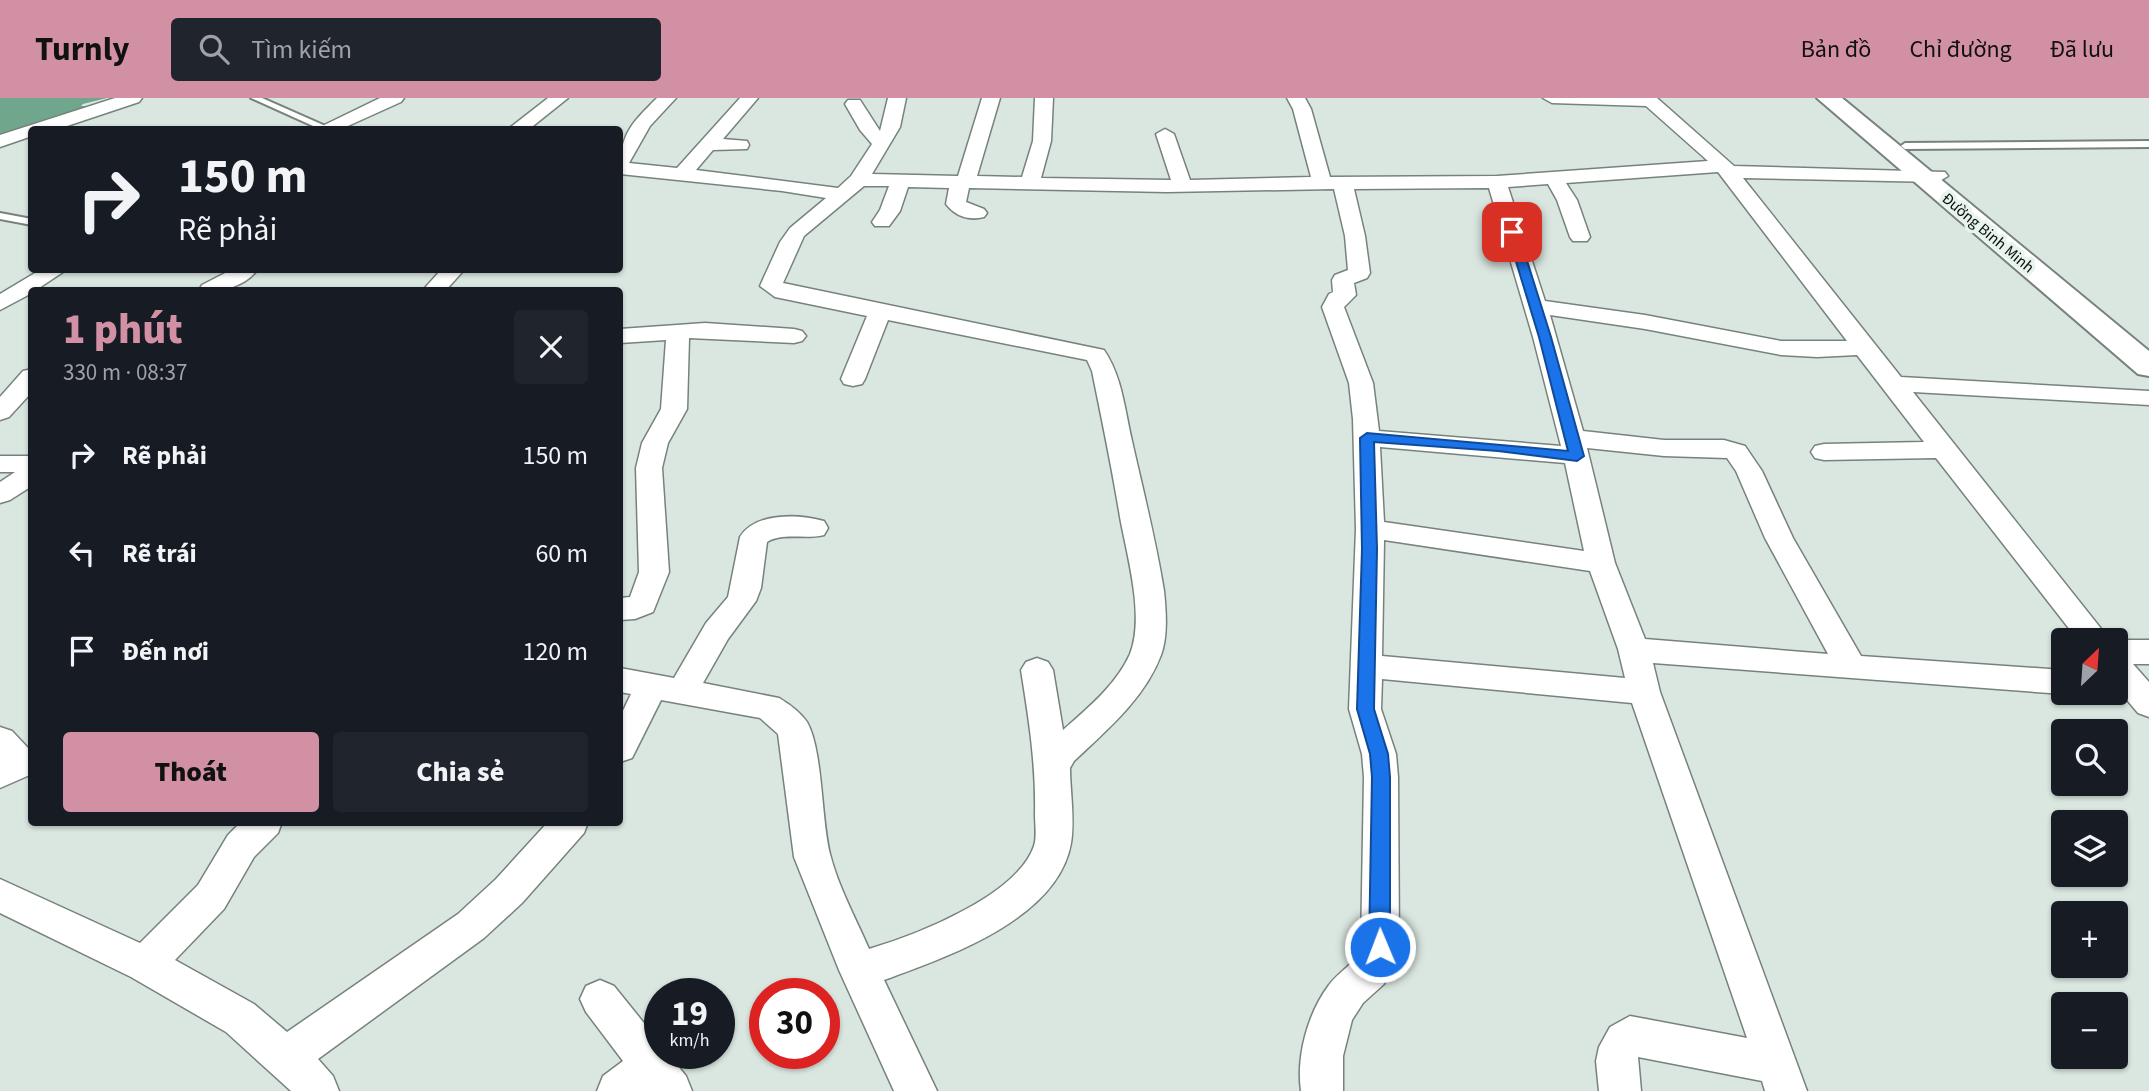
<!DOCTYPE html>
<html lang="vi">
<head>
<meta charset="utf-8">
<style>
  :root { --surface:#171b24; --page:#20242c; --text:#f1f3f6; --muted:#9ea1a6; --accent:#d290a5 }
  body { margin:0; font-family:"Source Sans 3",sans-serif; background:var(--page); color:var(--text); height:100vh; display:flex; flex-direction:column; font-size:26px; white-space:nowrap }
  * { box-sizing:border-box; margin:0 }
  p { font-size:23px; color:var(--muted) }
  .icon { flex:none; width:38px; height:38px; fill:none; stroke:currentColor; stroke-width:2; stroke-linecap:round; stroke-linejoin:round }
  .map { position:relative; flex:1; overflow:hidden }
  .drawer { position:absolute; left:28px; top:189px; width:595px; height:539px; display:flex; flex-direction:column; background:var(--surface); border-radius:7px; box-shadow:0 2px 5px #0004 }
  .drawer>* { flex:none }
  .guide { position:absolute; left:28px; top:28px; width:595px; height:147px; border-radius:7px; box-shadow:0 2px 5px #0004; background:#171b24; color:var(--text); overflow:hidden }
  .needle { width:46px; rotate:25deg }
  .buttons { position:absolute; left:2051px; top:530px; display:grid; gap:14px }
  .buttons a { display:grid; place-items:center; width:77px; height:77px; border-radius:7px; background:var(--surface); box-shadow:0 2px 5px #0004; font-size:35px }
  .speed { position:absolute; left:644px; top:880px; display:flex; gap:14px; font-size:35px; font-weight:700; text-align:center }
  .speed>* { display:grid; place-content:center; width:91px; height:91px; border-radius:50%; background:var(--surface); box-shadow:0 2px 5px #0004; line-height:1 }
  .speed small { font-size:18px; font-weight:400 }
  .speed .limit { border:10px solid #d22; background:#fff; color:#111 }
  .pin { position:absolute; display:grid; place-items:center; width:60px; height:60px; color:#fff; margin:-30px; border-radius:14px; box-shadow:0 4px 10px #0006 }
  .me { position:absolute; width:77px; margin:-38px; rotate:359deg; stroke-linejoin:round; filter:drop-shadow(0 0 5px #0008) }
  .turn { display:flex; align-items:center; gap:24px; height:147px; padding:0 35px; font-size:32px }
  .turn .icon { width:91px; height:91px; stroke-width:2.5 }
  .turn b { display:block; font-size:49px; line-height:60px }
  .round { display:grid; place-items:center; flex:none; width:74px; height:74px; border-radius:7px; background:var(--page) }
  .head { display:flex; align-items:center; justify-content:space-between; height:119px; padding:0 35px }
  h1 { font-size:42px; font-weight:800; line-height:52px; color:var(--accent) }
  .button { display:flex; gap:14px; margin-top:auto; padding:14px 35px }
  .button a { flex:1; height:80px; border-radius:7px; background:var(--accent); color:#111; font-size:28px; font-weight:800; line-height:80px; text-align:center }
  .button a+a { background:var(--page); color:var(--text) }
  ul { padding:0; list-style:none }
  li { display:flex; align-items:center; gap:21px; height:98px; padding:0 35px }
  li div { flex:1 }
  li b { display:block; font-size:26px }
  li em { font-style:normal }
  header { display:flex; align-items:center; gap:42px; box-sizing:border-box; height:98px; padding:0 35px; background:var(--accent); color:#111 }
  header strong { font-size:33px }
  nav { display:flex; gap:38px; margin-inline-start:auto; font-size:24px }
  .search { width:490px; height:63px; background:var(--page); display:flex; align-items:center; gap:18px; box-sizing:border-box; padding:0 24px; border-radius:7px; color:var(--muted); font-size:26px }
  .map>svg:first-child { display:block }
</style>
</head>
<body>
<header>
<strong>Turnly</strong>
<div class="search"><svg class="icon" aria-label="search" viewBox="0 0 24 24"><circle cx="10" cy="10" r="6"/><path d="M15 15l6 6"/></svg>Tìm kiếm</div>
<nav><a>Bản đồ</a><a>Chỉ đường</a><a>Đã lưu</a></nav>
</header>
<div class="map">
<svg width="2149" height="993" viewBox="0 0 2149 993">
  <rect width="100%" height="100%" fill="#dae7e0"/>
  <!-- water -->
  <polygon fill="#70a68c" points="0,0 107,0 83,6 81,8 89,8 0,37"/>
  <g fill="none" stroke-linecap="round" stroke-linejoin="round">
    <!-- service casing -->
    <g stroke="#77827c" stroke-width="4">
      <g id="service">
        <polygon points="251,0 262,0 330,30 322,32"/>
        <polygon points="2149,43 2149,49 1905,51 1901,48 1905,45"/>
        <polygon points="0,115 32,121 32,127 0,121"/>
      </g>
    </g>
    <!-- minor casing -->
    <g stroke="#77827c" stroke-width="3">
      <g id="minor">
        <polygon points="115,0 142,0 139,4 55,32 32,32 32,38 0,49 0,37"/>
        <polygon points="380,0 404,0 401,4 339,32 314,32"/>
        <polygon points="548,0 568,0 528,32 507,32"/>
        <path d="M657 0H676L650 28 629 65 677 70 740 0H758L723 41 747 43 749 47 747 51 713 52 696 72 838 90 851 78 872 46 860 32 845 6 848 2H860L880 33 888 0H906L900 29 872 76 958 78 982 0H1000L977 78 1022 79 1033 43 1035 0H1053L1051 43 1041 80 1171 82 1156 36 1165 31 1174 36 1190 82 1311 79 1293 11 1287 0H1305L1311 11 1330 79 1497 78 1708 63 1646 8 1552 5 1543 0H1657L1734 68 1945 74 1948 78 1938 84 1743 80 1901 279 2149 293V307L1913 294 2110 542H2078L1936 360 1824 362 1815 360 1811 354 1815 348 1824 346 1924 344 1857 257 1817 259 1781 257 1645 231 1550 217 1583 333 1664 342H1724L1745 348 1762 373 1793 440 1861 558 2063 572V595H2067L2063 596 1653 565 1660 594 1807 993H1765L1762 983 1638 959 1641 993H1599L1596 963 1599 949 1610 929 1630 918 1747 940 1632 605 1382 581 1381 611 1396 656 1398 679 1399 849 1384 886 1363 905 1352 922 1343 958V993H1301C1296 958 1308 915 1329 887 1339 873 1356 866 1361 849L1364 679 1362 656 1349 611 1356 431 1353 321 1349 285 1322 209 1329 196 1333 194 1332 182 1335 177 1348 172 1345 138 1334 91 1167 94 969 90 966 104 984 111 987 115 984 119C969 123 955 118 946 106L949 90 908 89 900 113 889 128H875L872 124 880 112 889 88H864L804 138 783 185 1104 252C1122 278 1125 313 1132 343 1143 392 1156 443 1164 493 1166 513 1168 538 1161 557 1145 600 1107 632 1074 663L1070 670C1070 693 1075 721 1071 745 1058 821 947 859 884 882L937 993H894L839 872 794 759 778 636 760 620 661 602 632 660 620 664V619L631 596 620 594V570L674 580 706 525 728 499 740 439C755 414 799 416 824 423L828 430 824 437C805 442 784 434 767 444L761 490 756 503 728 541 703 585 779 600C789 606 800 614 807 624 823 652 821 721 830 756 838 788 856 821 869 851 916 837 1017 798 1034 748 1037 739 1035 726 1035 716 1036 666 1029 622 1021 572L1026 564 1037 560 1048 564 1053 572 1063 632C1088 610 1116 587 1130 556 1145 518 1127 458 1120 419 1112 370 1102 322 1092 273L1087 262 888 222 865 281 862 286 853 288 844 286 841 281 867 218 775 199 760 188 780 144 790 130 826 100 782 93 620 76C620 36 630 27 657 0ZM1718 74 1847 243H1781L1645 217 1545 203 1508 89 1548 86 1557 102 1570 139 1573 143H1587L1590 139 1577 102 1566 85ZM1489 90 1533 239 1561 348 1379 333 1373 285 1344 209 1356 197 1354 185 1367 180 1370 175 1365 138 1354 91ZM1380 349 1565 365 1584 453 1384 424ZM1587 350 1664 358 1727 360 1736 373 1765 440 1828 556 1645 541 1615 465ZM1384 442 1590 473 1618 551 1625 580 1382 558Z"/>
        <polygon points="40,172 66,172 36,192 32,192 32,195 0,212 0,196"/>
        <path d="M231 172H257C244 190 219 194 199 192L202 187Z"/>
        <polygon points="441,172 464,172 446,192 423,192"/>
        <polygon points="705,225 794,231 802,233 806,238 802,243 794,245 689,240 687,311 668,345 662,370 669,474 653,514 635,521 620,522 620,500 630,499 639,474 636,370 642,345 661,311 666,242 620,245 620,231"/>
        <polygon points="32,271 32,294 9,319 0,322 0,299 23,273"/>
        <polygon points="0,358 32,358 32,388 10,402 0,405 0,384 15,374 0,374"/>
        <polygon points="2116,542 2149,542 2149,566 2133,566 2149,584 2149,619 2138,615 2116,589"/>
        <polygon points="0,629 12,633 28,650 32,649 32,676 0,690"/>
        <polygon points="241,724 282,724 278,735 254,759 224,811 175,862 254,906 287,934 458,816 496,781 548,724 588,724 584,735 522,805 484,840 318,961 333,978 339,993 291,993 226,934 131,879 0,815 0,781 140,845 198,787 228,737"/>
        <polygon points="600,882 614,888 660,945 660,956 668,956 686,978 692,993 597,993 603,978 623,963 586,914 580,901 586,888"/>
      </g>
    </g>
    <!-- secondary casing -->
    <g stroke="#77827c" stroke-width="4">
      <polygon id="secondary" points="1817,0 1842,0 2149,253 2149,278 2138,276"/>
    </g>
    <!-- service -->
    <use href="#service" fill="#fff" fill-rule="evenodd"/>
    <!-- minor -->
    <use href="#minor" fill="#fff" fill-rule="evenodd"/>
    <!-- secondary -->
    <use href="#secondary" fill="#fff" fill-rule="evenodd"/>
  </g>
  <!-- route -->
  <polygon fill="#1a73e8" stroke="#114b97" stroke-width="2" points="1512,130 1518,134 1551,239 1584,358 1577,363 1498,353 1374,344 1377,451 1374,611 1388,656 1390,679 1390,849 1387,856 1380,858 1372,856 1369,849 1372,679 1370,656 1357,611 1362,451 1360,340 1367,335 1568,353 1539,239 1507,134"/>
  <g text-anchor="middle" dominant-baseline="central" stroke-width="7" stroke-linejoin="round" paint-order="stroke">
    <!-- far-street labels -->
    <g font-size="16" fill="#0a0e0c" stroke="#e7f4ed">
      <text transform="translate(1988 135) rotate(40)">Đường Binh Minh</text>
    </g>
  </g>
</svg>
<div class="buttons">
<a><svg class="needle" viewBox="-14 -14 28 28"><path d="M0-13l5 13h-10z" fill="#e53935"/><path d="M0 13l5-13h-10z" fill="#9ea1a6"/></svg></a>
<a><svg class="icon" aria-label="search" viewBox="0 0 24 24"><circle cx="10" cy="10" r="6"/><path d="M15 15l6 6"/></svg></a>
<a><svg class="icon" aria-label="layers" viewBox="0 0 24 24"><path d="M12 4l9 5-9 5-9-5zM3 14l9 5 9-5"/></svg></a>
<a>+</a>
<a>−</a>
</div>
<div class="speed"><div>19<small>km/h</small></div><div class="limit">30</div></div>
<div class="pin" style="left:1512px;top:134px;background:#d93025"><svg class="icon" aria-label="arrive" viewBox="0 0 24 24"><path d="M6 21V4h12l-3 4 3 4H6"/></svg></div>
<svg class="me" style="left:1380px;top:849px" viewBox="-20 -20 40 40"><circle r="17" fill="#1a73e8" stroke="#fff" stroke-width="3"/><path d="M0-11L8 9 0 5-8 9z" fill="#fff"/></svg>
<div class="guide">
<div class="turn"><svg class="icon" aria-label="right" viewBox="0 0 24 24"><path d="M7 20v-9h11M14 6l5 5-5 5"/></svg><div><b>150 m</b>Rẽ phải</div></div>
</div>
<section class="drawer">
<div class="head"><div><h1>1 phút</h1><p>330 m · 08:37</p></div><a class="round"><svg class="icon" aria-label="close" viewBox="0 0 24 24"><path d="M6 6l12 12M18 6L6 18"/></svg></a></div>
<ul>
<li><svg class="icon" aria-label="right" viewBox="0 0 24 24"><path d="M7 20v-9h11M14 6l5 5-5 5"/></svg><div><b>Rẽ phải</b></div><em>150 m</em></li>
<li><svg class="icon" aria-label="left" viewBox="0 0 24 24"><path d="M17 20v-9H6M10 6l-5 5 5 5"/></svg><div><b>Rẽ trái</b></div><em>60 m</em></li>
<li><svg class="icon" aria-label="arrive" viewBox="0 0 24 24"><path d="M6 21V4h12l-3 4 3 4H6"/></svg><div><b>Đến nơi</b></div><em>120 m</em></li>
</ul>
<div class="button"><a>Thoát</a><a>Chia sẻ</a></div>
</section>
</div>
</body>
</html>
